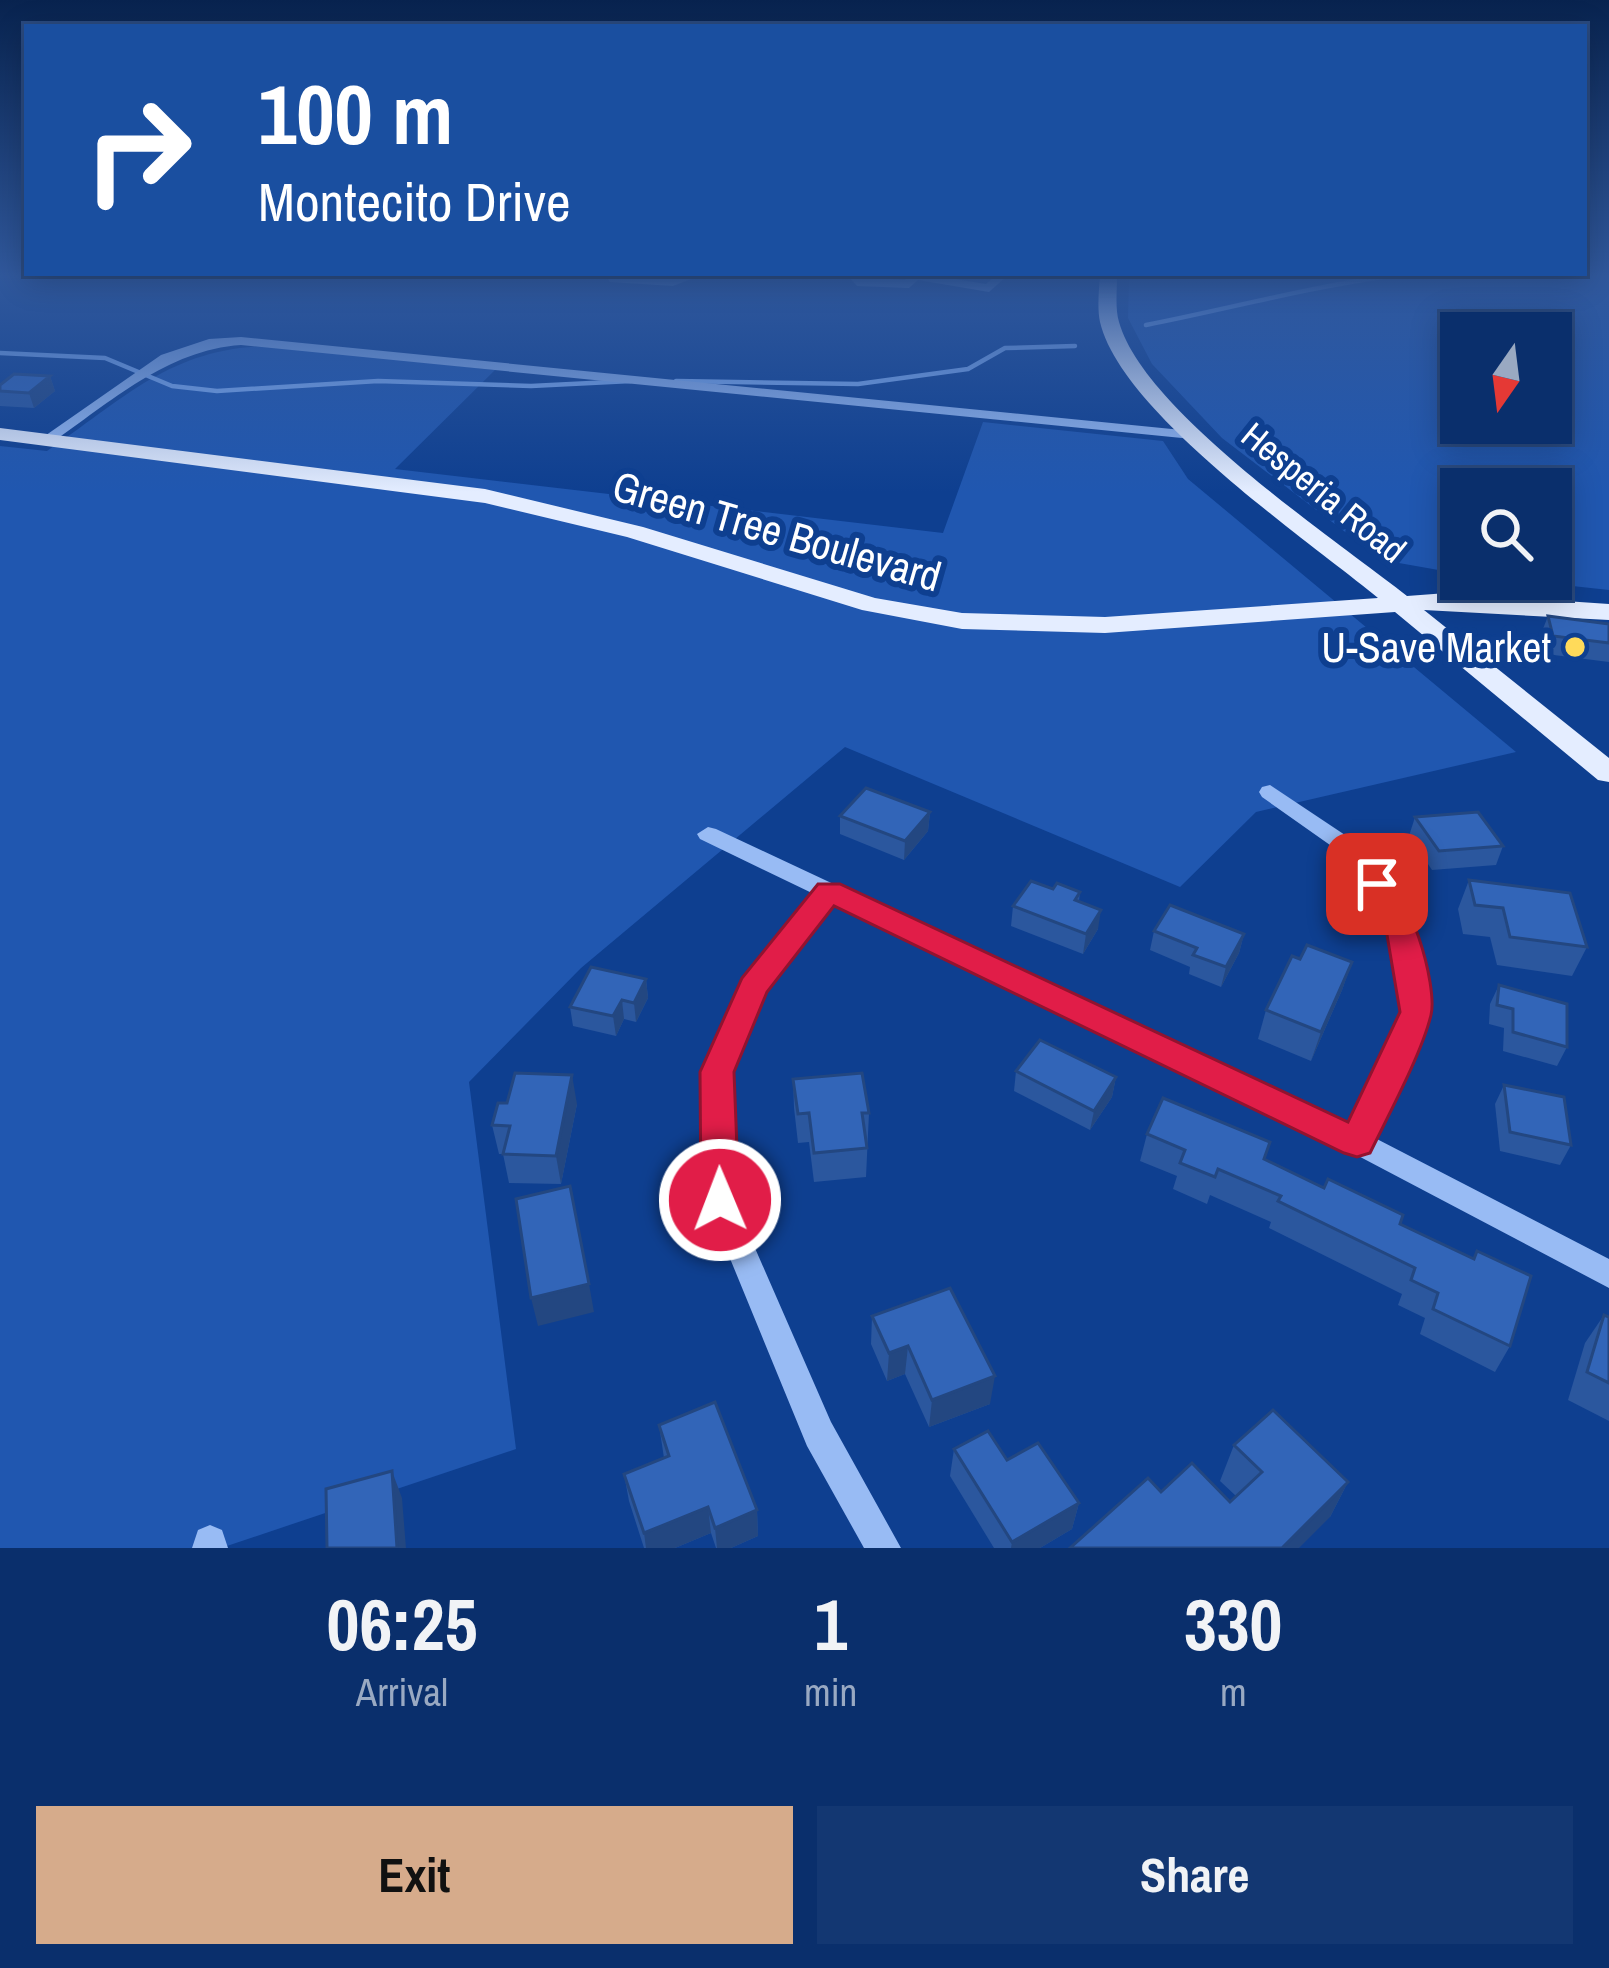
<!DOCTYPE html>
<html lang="en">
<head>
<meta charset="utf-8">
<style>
  :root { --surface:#0a2f6c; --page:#133772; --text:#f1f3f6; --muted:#99a9c2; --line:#2a4a7f; --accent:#d6ab8b }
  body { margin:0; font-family:"Archivo Narrow",sans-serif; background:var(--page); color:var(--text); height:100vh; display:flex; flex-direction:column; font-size:45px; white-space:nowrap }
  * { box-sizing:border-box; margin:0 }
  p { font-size:39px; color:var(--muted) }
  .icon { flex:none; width:66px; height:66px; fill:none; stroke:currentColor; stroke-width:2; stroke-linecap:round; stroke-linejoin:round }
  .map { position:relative; height:1548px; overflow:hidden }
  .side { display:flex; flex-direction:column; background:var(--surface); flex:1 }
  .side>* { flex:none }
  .banner { position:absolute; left:24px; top:24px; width:1563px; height:252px; border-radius:0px; box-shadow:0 6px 30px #0003,0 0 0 3px var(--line); background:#1a4fa0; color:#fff; overflow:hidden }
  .needle { width:78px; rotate:194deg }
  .fabs { position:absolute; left:1440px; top:312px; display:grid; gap:24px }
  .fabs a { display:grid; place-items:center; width:132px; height:132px; border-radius:0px; background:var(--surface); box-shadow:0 6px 30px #0003,0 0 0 3px var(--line); font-size:60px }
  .pin { position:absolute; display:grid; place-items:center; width:102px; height:102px; color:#fff; margin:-51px; border-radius:24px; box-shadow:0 6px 18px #0006 }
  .me { position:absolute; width:132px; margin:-66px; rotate:359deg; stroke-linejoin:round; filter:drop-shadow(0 0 9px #0008) }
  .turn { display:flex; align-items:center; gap:42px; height:252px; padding:0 36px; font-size:54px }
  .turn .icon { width:156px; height:156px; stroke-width:2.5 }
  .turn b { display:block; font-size:84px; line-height:102px }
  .eta { display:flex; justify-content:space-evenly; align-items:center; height:204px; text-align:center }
  .eta b { font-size:72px; font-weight:700; line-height:84px }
  .button { display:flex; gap:24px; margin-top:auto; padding:24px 36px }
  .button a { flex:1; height:138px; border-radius:0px; background:var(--accent); color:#111; font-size:48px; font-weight:700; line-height:138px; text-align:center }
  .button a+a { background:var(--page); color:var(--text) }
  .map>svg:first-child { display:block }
</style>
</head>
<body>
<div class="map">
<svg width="1609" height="1548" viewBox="0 0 1609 1548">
  <rect width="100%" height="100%" fill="#0e3f90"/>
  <!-- green -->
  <g fill="#2057b0" fill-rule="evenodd">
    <path d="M1129 276H1609V590L1509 579H1551V489H1461V574L1382 560 1222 438 1152 364 1128 318ZM1461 333H1551V423H1461Z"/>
    <path d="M269 346 495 370 395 469 943 533 983 422 1163 441 1188 479 1516 752 1256 812 1180 887 845 747 581 968 469 1082 516 1449 221 1548H0V446L47 451C124 399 170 348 269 346Z"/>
  </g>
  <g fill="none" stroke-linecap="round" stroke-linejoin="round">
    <!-- stream -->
    <g stroke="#89b5f8" stroke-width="4.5">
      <path d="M1146 325C1228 309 1308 287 1390 276"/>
      <polyline points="0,353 105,358 172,386 217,391 378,381 531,386 631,381"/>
      <polyline points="676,381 858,384 968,369 1005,348 1075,346"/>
    </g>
    <!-- minor -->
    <g fill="#98bbf4" fill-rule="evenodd">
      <polygon points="613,276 699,276 673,286 610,282 608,279"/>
      <polygon points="848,276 905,280 908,276 937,276 986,284 995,276 1007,276 989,292 918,280 909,288 857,286"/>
      <path d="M241 337 1192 431 1199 435 1192 439 241 345C167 350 111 402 51 443L39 440 161 355 209 339Z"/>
      <polygon points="1270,785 1363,847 1411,916 1429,1012 1373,1137 1609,1259 1609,1288 1347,1150 833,903 764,990 730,1072 734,1200 831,1422 901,1548 864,1548 807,1446 706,1200 704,1072 744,979 814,894 700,839 697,834 708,827 716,829 1350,1126 1403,1012 1387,917 1347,857 1262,797 1259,792 1262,787"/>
      <polygon points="210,1525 222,1530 228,1548 192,1548 198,1530"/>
    </g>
    <!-- major -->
    <path fill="#e4edff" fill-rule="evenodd" d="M1100 276H1117C1117 291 1115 309 1119 322 1144 411 1332 537 1407 596L1447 593 1609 604V620L1424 610 1609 758V782L1598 780 1395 612 1105 633 962 629 862 610 627 537 485 503 0 440V428L485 489 643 527 875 598 962 613 1105 617 1378 598C1305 538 1121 412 1100 322 1097 308 1099 289 1100 276Z"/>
  </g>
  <!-- wall -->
  <g fill="#2b579e">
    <polygon points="50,376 55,391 34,408 0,406 0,385"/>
    <polygon points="1548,616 1609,624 1609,662 1546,654 1541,634"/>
    <polygon points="930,812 928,831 904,860 840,834 840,816"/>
    <polygon points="1415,817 1503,846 1496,865 1432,870 1409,836"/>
    <polygon points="1469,880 1587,947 1572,976 1497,965 1490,937 1463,934 1458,909"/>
    <polygon points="1053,889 1080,892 1079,901 1098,929 1083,954 1011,926 1013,906"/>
    <polygon points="1154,931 1244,934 1239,953 1221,987 1189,974 1190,967 1150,950"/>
    <polygon points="1352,962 1342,990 1311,1061 1258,1039 1266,1010"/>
    <polygon points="646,979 648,998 636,1022 624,1019 616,1036 573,1026 570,1007"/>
    <polygon points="1499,985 1567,1047 1557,1066 1503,1051 1504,1028 1489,1024 1490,1004"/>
    <polygon points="1016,1071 1116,1077 1112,1097 1090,1130 1014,1091"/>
    <polygon points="793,1079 869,1113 866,1177 814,1182 809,1142 798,1143 794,1108"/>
    <polygon points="1504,1085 1571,1145 1560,1165 1500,1151 1495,1104"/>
    <polygon points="577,1104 561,1184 509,1183 503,1154 499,1154 492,1125"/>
    <polygon points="1147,1134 1265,1159 1400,1224 1510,1346 1495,1372 1420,1334 1425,1318 1398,1305 1402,1294 1269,1228 1271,1222 1210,1195 1207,1204 1173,1189 1177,1176 1140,1161"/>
    <polygon points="1604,1315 1609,1317 1609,1421 1568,1400 1585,1343"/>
    <polygon points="872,1316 990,1404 929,1427 905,1374 887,1381 871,1344"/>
    <polygon points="659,1425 757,1510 758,1536 731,1548 716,1548 711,1533 675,1548 644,1548 629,1501 624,1474 664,1458"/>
    <polygon points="1234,1445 1348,1482 1330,1517 1161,1492 1230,1502 1236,1496 1220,1481"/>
    <polygon points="954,1449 1007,1460 1079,1503 1072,1529 1040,1548 994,1548 950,1476"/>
  </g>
  <!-- shaded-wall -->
  <g fill="#234781">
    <polygon points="50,376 55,391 34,408 29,393"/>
    <polygon points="930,812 928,831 904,860 905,841"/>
    <polygon points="1101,910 1098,929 1083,954 1086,934"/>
    <polygon points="1244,934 1239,953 1221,987 1226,967"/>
    <polygon points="1352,962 1342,990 1311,1061 1321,1032"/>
    <polygon points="646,979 648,998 636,1022 634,1003"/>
    <polygon points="622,1000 624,1019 616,1036 613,1016"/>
    <polygon points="572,1075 577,1104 561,1184 556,1156"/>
    <polygon points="1116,1077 1112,1097 1090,1130 1094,1111"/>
    <polygon points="589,1284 594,1312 538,1326 531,1298"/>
    <polygon points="908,1346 905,1374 887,1381 889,1353"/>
    <polygon points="995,1376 990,1404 929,1427 932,1400"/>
    <polygon points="392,1471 402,1498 406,1548 397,1548"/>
    <polygon points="1348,1482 1330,1517 1299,1548 1282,1548"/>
    <polygon points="1079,1503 1072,1529 1040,1548 1011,1548 1012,1542"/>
    <polygon points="708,1507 711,1533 675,1548 646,1548 644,1533"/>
    <polygon points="757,1510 758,1536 731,1548 717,1548 715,1528"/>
  </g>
  <!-- building -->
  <g fill="#3265b8" stroke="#234781" stroke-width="3">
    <polygon points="14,374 50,376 29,393 0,391 0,385"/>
    <polygon points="1548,616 1609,624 1609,643 1553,636"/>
    <polygon points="866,788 930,812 905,841 840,816"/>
    <polygon points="1478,812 1503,846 1439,851 1415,817"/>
    <polygon points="1469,880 1570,893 1587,947 1510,937 1503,908 1475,905"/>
    <polygon points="1031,881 1053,889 1057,883 1080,892 1075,900 1101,910 1086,934 1013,906"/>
    <polygon points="1170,905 1244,934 1226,967 1193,955 1197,948 1154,931"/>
    <polygon points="1307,945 1352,962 1321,1032 1266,1010 1292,956 1300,959"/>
    <polygon points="591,967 646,979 634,1003 622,1000 613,1016 570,1007"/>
    <polygon points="1499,985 1567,1004 1567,1047 1513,1032 1513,1009 1497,1005"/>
    <polygon points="1040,1040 1116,1077 1094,1111 1016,1071"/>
    <polygon points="515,1073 572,1075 556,1156 503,1154 510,1126 492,1125 498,1103 507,1103"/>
    <polygon points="862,1073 869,1113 862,1113 867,1148 814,1153 809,1113 798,1114 793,1079"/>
    <polygon points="1504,1085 1564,1097 1571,1145 1510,1132"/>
    <polygon points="1163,1098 1270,1142 1264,1159 1324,1188 1328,1179 1403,1215 1400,1224 1474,1259 1477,1251 1531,1276 1510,1346 1433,1309 1438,1293 1411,1280 1415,1268 1278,1201 1281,1196 1218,1169 1215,1177 1180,1163 1185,1150 1147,1134"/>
    <polygon points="570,1186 589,1284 531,1298 516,1199"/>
    <polygon points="950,1288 995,1376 932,1400 908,1346 889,1353 872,1316"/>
    <polygon points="1604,1315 1609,1317 1609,1383 1587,1372"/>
    <polygon points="715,1402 757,1510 715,1528 708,1507 644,1533 624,1474 669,1456 659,1425"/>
    <polygon points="1273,1410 1348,1482 1282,1548 1070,1548 1148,1478 1161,1492 1192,1463 1230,1502 1262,1472 1234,1445"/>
    <polygon points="988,1431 1007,1460 1038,1443 1079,1503 1012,1542 954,1449"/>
    <polygon points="392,1471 397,1548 327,1548 326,1489"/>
  </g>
  <!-- sky -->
  <linearGradient id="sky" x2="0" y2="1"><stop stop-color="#08234f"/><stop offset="0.56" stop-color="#30589c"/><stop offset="1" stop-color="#30589c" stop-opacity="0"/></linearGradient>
  <rect width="1609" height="492" fill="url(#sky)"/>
  <!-- route -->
  <path fill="#e11d48" stroke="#92132f" stroke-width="3" d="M1377 874C1409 883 1438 986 1431 1015 1422 1053 1388 1116 1370 1153L1357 1157 1344 1153 834 906 767 992 734 1072 739 1200 733 1212 720 1216 707 1212 701 1200 700 1072 742 978 818 884H840L1348 1122 1400 1012 1384 917 1362 884Z"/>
  <!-- markers -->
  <circle fill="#ffda5a" stroke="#0e3f90" stroke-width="4.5" cx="1575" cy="647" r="12"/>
  <g text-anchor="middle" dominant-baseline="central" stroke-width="12" stroke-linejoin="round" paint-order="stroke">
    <!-- far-street labels -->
    <g font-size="36" fill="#fff" stroke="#0e3f90">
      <text transform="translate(1324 492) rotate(39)">Hesperia Road</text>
    </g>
    <!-- street labels -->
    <g font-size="42" fill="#fff" stroke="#0e3f90">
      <text transform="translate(777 531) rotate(16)">Green Tree Boulevard</text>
    </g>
    <!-- poi labels -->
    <g font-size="42" fill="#fff" stroke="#0e3f90" text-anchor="end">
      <text x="1551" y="647">U-Save Market</text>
    </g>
  </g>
</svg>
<div class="fabs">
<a><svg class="needle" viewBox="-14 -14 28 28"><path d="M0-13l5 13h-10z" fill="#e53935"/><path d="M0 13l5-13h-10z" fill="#99a9c2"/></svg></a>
<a><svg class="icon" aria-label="search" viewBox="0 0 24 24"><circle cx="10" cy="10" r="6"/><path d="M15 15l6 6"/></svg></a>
</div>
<div class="pin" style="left:1377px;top:884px;background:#d93025"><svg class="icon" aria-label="arrive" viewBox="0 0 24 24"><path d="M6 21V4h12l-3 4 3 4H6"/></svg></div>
<svg class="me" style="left:720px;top:1200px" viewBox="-20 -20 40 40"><circle r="17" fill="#e11d48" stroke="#fff" stroke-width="3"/><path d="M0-11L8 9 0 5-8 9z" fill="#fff"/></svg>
<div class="banner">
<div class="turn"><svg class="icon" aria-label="right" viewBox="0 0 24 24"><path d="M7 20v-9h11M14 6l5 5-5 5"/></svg><div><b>100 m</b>Montecito Drive</div></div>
</div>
</div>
<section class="side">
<div class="eta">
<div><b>06:25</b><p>Arrival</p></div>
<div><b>1</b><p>min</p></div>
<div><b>330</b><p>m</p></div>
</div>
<div class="button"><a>Exit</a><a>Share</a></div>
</section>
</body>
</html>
